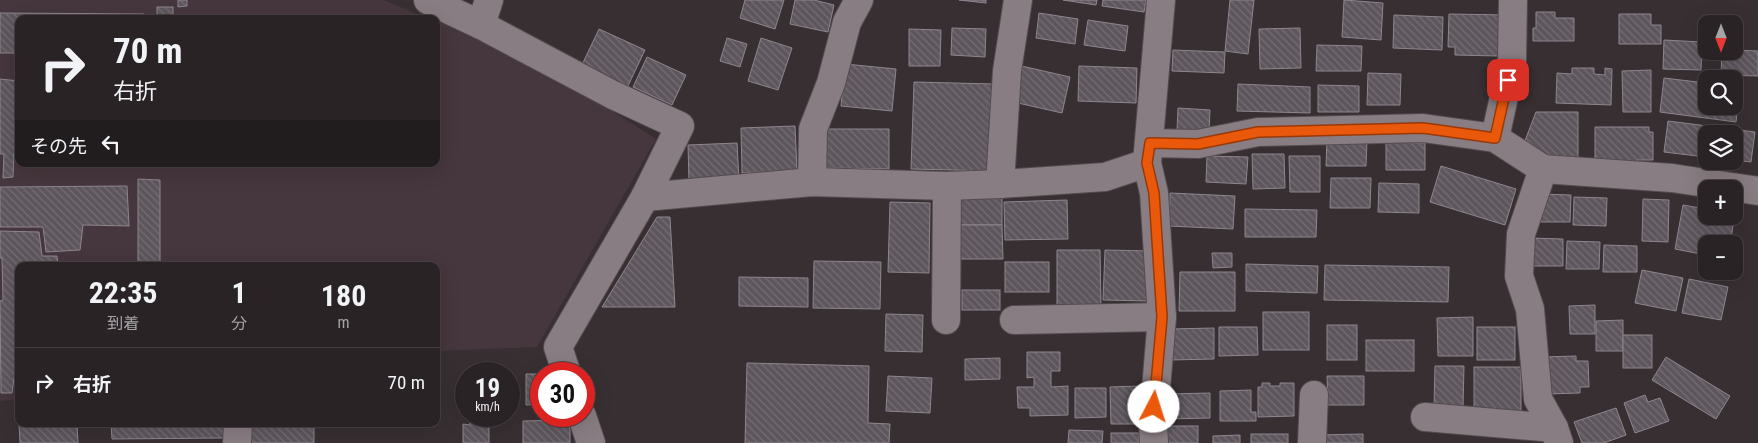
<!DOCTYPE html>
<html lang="ja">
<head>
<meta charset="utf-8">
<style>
  :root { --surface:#2a2326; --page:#362f32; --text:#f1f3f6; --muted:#a5a4a7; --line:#464043 }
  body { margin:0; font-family:"Roboto Condensed","Noto Sans JP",sans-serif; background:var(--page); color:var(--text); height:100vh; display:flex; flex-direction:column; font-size:19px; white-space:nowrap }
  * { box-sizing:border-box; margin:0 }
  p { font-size:16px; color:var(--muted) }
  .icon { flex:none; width:28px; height:28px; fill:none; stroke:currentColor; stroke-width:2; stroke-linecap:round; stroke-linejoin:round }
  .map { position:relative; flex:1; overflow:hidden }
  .sheet { position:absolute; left:15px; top:262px; width:425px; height:165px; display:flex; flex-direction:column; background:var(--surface); border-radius:10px; box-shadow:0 5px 20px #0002,0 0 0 1px var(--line) }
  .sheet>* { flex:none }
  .top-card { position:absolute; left:15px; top:15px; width:425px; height:152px; border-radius:10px; box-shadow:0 5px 20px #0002,0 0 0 1px var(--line); background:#2a2326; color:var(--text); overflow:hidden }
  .needle { width:32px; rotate:180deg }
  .tools { position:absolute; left:1698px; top:15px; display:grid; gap:10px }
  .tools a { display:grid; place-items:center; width:45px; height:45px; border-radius:10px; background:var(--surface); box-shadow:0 5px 20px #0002,0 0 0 1px var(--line); font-size:25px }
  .speed { position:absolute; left:455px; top:362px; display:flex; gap:10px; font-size:25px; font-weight:700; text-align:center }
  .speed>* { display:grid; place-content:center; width:65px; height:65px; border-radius:50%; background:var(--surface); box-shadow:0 5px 20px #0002,0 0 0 1px var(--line); line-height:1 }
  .speed small { font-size:12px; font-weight:400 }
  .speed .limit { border:8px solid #d22; background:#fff; color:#111 }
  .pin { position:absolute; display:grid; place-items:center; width:42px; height:42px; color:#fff; margin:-21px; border-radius:10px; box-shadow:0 2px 8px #0006 }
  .me { position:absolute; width:55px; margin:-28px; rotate:5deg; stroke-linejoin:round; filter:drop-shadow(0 0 4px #0008) }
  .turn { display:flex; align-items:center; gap:18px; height:105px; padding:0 15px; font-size:22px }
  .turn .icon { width:65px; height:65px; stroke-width:2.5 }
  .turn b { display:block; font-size:35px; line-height:42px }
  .then { display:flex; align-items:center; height:48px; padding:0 15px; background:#0003; gap:10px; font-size:19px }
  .eta { display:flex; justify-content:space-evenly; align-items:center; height:85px; text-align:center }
  .eta b { font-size:30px; font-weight:700; line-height:35px }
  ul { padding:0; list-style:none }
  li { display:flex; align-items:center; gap:15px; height:70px; padding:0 15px; border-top:1px solid var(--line) }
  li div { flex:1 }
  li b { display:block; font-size:19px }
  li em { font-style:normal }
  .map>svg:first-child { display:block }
</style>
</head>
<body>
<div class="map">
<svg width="1758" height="443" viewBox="0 0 1758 443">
  <defs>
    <pattern id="building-back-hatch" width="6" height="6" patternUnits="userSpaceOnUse" patternTransform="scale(1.25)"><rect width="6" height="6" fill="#5d565d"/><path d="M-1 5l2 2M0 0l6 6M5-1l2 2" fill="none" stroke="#746e74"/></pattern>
  </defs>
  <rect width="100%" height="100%" fill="#382f32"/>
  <!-- built -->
  <polygon fill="#46363d" points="0,0 384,0 429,19 19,19 19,164 436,164 436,21 472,35 600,103 656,139 537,347 436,351 436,266 19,266 19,399 0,401"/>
  <!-- building -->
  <g fill="url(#building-back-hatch)" stroke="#8e858e">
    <polygon points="178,0 187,0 187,6 178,7"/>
    <polygon points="745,0 784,0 775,29 740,18"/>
    <polygon points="795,0 814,0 834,5 828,32 790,24"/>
    <polygon points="959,0 986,0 986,3"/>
    <polygon points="1063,0 1097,0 1096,5"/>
    <polygon points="1103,0 1146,0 1144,12 1102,6"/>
    <polygon points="1230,0 1254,0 1248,54 1225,51"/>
    <polygon points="1344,0 1383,3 1381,40 1342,37"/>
    <rect x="157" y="7" width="16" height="12"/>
    <polygon points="1536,12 1555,12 1555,18 1574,18 1574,41 1533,41 1533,28 1536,28"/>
    <polygon points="0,13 144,14 145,19 19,19 19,53 0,53"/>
    <polygon points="1039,13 1078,19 1075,44 1036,38"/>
    <polygon points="1449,14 1507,15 1498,56 1455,55 1455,47 1448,47"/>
    <polygon points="1619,14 1651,14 1651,25 1661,25 1661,44 1619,44"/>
    <polygon points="1394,15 1443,17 1442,50 1393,48"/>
    <polygon points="1088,20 1128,26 1125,51 1084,45"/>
    <polygon points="952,28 986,29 985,57 951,55"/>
    <polygon points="1300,28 1301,68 1260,69 1259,29"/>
    <polygon points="599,29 645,50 626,90 580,69"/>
    <polygon points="909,29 941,30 940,66 909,66"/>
    <polygon points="727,38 747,44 740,67 720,61"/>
    <polygon points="761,38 792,48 778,90 748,81"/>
    <polygon points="1664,40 1702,42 1701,70 1663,69"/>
    <polygon points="1317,45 1362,46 1361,71 1316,71"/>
    <polygon points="1173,50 1225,52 1224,73 1172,71"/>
    <polygon points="1734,50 1758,51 1758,76 1721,75 1722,51 1734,51"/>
    <polygon points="647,57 686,75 672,105 633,87"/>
    <polygon points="845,64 896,69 892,111 841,106"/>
    <polygon points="1017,65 1070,77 1062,113 1009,101"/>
    <polygon points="1079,66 1137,68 1136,103 1078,101"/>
    <polygon points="1572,68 1594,68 1594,74 1605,75 1605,68 1612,69 1611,105 1556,103 1557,73 1572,74"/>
    <polygon points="1651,70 1651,112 1623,112 1622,71"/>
    <polygon points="1368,73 1401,74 1400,105 1367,105"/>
    <polygon points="1664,78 1706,83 1706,106 1734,106 1734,86 1740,87 1736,122 1660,112"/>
    <polygon points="0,79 19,81 19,153 14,153 13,177 3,178 4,154 0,154"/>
    <polygon points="914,82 994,84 991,171 911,169"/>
    <polygon points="1238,84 1310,87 1310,113 1237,111"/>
    <polygon points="1318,85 1359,86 1359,112 1318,112"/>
    <polygon points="1178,108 1210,110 1209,132 1177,131"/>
    <polygon points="1536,112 1578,112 1578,164 1521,151"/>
    <polygon points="1668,121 1755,132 1751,162 1734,160 1734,134 1706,134 1706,157 1664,152"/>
    <polygon points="795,126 797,171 742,173 741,128"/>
    <polygon points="1595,127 1649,127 1649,132 1653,132 1653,160 1637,160 1637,163 1595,163"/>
    <polygon points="826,129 889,129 889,169 826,168"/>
    <polygon points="1327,139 1367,140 1366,166 1326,166"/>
    <polygon points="1386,142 1425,143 1425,170 1386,170"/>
    <polygon points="737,143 739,180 689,182 688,145"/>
    <polygon points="1252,154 1284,154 1285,188 1253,189"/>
    <polygon points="1207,156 1248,157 1246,184 1206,182"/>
    <polygon points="1289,156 1320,156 1320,192 1290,192"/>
    <polygon points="1441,166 1516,189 1505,225 1430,202"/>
    <polygon points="1331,178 1371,178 1370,208 1330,208"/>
    <polygon points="138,179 160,180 160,266 138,266"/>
    <polygon points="1379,183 1419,184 1419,213 1378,212"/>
    <polygon points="127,186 129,226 83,225 80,250 46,252 43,227 0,227 0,187"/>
    <polygon points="1170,193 1235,196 1233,229 1169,226"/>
    <rect x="954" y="194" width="48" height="31"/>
    <polygon points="1538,194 1571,195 1570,222 1537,222"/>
    <polygon points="1574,197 1607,198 1606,226 1573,225"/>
    <polygon points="1643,199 1669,200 1668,242 1642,241"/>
    <polygon points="1067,200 1068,239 1005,240 1004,202"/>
    <polygon points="890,202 930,203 929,273 888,272"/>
    <polygon points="1683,205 1706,209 1706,216 1734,216 1735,214 1730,244 1706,244 1706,255 1675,249"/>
    <polygon points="1245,209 1317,210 1316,237 1245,237"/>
    <polygon points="657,217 670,217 675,307 602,307"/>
    <polygon points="954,225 1002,225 1003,259 954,259"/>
    <polygon points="0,231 39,232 42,256 57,256 58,266 19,266 19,378 14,378 12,393 1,393 0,301 3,300 2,258 0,258"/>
    <polygon points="1529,238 1563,239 1563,266 1529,266"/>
    <polygon points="1567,241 1600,242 1599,269 1566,269"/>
    <polygon points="1604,245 1637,246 1637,272 1603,272"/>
    <polygon points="1057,250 1100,250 1101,306 1057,306"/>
    <polygon points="1105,250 1150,251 1148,301 1103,300"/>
    <polygon points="1212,253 1232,253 1232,267 1213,268"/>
    <polygon points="814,261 881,262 880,309 813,308"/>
    <rect x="1005" y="262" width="44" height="30"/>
    <polygon points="1246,264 1318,266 1317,293 1246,291"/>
    <polygon points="1325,265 1449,267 1448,302 1324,300"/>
    <polygon points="1642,270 1683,278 1676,311 1635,303"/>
    <polygon points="1180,272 1235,272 1235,311 1179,311"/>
    <polygon points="739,277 808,278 808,307 739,306"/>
    <polygon points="1689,279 1728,287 1721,320 1682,313"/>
    <rect x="962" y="290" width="38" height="20"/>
    <polygon points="1595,305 1595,334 1570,334 1569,306"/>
    <rect x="1263" y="312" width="46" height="38"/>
    <polygon points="886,314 923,315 922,352 885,351"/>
    <polygon points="1473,317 1473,356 1438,356 1437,318"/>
    <polygon points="1623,320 1623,351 1596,351 1596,321"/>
    <rect x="1327" y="325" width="30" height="35"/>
    <polygon points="1219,327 1257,327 1258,355 1219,356"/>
    <rect x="1477" y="327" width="38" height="33"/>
    <polygon points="1214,328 1214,359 1170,360 1170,329"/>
    <rect x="1623" y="335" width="29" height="33"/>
    <rect x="1366" y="340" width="48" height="31"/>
    <polygon points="1027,352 1060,352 1060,371 1051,371 1051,387 1068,386 1068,415 1030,416 1030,408 1018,408 1017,387 1034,387 1034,377 1027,378"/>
    <polygon points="1576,356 1576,361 1588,361 1589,387 1580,387 1580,393 1548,394 1543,357"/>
    <polygon points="1666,357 1730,396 1716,419 1652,380"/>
    <polygon points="1000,358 1000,379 965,380 965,359"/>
    <polygon points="747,363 869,366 868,423 890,424 889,443 745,443"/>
    <polygon points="1435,366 1464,366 1463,407 1434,406"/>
    <rect x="1474" y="367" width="47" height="44"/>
    <polygon points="526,374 561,374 541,374 541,404 526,405"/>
    <polygon points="888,376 932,378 930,413 886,411"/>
    <polygon points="1327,376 1364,376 1364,405 1328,405"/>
    <polygon points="1262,383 1270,383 1270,386 1280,386 1280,383 1294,383 1294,416 1258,417 1258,387 1262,387"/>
    <polygon points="1140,386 1140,424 1111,424 1110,387"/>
    <polygon points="1075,388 1106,388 1106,417 1075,418"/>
    <polygon points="1251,390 1251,412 1256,412 1256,421 1220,421 1220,391"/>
    <polygon points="1210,393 1210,418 1166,419 1166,394"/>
    <polygon points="1645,395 1648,402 1660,398 1669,421 1635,433 1624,403"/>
    <polygon points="1616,408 1626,435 1604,443 1582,443 1574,422"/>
    <polygon points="470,416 489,416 489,443 463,443 463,424 470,425"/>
    <polygon points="570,420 570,443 523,443 523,421"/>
    <polygon points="19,424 77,424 78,443 20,443"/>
    <polygon points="111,424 224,424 224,438 112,439"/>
    <rect x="246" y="424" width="68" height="19"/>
    <rect x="1165" y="426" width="33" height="17"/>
    <polygon points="1069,430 1103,431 1102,443 1068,443"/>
    <rect x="1111" y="433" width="28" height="10"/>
    <rect x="1251" y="434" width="37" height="9"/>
    <polygon points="1363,434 1363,443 1318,443 1318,435"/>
    <polygon points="1240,435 1240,443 1213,443 1213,436"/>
  </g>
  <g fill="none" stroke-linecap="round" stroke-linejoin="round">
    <!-- minor casing -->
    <g stroke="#534c4f" stroke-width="30">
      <g id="minor">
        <polyline points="428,0 481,25 613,95 680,126 645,197 812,182 947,186 1000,184 1105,177 1147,163"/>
        <polyline points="481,25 489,0"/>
        <polyline points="1495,138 1512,60 1513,0"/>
        <polyline points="1149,143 1198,144 1258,132 1423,128 1495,138 1543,169 1672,178 1758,191"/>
        <polyline points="1543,169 1521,234 1519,276 1530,309 1538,399 1554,428 1559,443"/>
        <polyline points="812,182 813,129 831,83 847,22 859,0"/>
        <polyline points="1000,184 1007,71 1018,0"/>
        <polyline points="946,320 947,186"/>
        <polyline points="1014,320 1162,317"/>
        <polyline points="567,374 558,347 645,197"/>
        <polyline points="582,416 591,443"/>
        <polyline points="1425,417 1554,428"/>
        <polyline points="237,443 238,424"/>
        <polyline points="1154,443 1153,425 1162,317 1154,193 1147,163 1161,0"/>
        <polyline points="1312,443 1314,395"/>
      </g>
    </g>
    <!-- minor -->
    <use href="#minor" stroke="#887d82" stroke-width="28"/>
  </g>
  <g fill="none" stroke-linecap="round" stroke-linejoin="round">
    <!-- route casing -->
    <g stroke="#983908" stroke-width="12">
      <polyline id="route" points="1154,407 1162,317 1154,193 1147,163 1150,143 1198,144 1258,132 1423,128 1495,138 1508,80"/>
    </g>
    <!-- route -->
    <use href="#route" stroke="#ea580c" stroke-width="9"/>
  </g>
</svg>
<div class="tools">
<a><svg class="needle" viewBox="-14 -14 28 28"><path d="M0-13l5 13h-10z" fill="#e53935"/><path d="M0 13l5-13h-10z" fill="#a5a4a7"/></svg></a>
<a><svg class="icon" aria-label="search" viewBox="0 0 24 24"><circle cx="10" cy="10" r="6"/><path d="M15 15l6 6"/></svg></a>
<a><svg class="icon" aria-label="layers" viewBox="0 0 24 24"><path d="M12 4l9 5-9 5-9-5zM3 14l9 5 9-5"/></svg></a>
<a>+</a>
<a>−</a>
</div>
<div class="speed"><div>19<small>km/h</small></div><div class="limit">30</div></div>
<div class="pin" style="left:1508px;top:80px;background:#d93025"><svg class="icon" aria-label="arrive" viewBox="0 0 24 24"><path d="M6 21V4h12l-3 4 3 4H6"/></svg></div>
<svg class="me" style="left:1154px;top:407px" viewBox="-20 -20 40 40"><circle r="19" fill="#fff"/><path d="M0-13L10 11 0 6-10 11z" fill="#ea580c"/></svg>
<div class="top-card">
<div class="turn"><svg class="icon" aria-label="right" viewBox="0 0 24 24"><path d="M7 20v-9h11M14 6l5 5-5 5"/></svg><div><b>70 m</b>右折</div></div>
<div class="then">その先<svg class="icon" aria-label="left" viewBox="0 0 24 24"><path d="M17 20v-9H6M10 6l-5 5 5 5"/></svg></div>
</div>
<section class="sheet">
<div class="eta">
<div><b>22:35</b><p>到着</p></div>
<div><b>1</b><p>分</p></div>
<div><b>180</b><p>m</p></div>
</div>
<ul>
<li><svg class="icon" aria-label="right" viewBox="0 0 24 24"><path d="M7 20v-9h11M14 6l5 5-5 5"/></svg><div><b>右折</b></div><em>70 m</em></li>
</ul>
</section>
</div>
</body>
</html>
